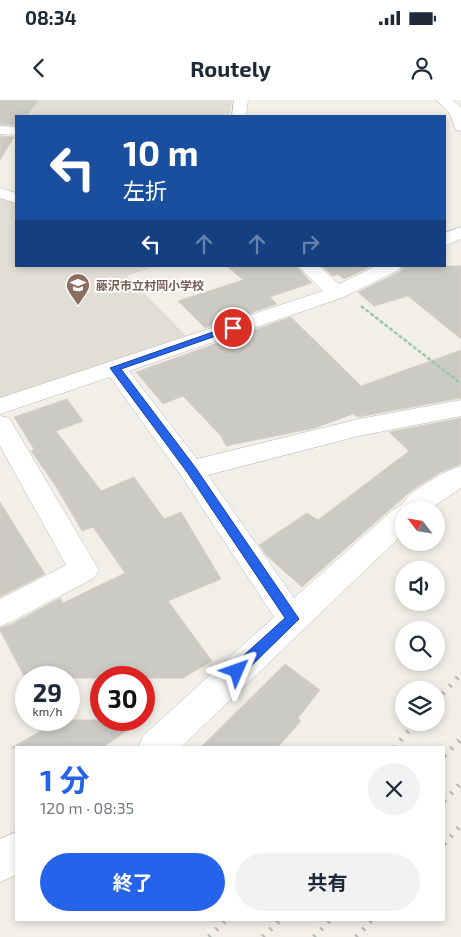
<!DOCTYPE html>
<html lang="ja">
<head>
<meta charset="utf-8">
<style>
  :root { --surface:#fff; --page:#f2f2f3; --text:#1f2937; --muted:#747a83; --accent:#2563eb }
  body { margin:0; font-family:"Exo 2","Noto Sans JP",sans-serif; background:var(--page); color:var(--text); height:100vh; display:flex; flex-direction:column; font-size:19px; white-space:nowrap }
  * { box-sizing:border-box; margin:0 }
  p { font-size:16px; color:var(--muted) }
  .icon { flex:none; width:28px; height:28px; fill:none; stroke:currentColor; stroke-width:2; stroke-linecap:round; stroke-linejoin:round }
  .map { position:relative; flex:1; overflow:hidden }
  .sheet { position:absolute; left:15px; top:646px; width:430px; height:175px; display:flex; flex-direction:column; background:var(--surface); border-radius:0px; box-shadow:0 2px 8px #0003 }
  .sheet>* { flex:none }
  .hud { position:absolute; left:15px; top:15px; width:431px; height:152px; border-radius:0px; box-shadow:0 2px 8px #0003; background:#1a4fa0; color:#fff; overflow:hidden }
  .needle { width:32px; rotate:301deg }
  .fabs { position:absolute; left:395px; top:401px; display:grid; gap:10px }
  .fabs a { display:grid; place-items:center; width:50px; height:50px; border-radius:50%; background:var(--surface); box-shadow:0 2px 8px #0003; font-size:25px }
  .speed { position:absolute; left:15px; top:566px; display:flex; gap:10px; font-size:25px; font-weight:700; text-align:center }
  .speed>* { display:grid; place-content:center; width:65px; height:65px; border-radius:50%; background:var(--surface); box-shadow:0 2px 8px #0003; line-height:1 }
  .speed small { font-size:12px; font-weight:400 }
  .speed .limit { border:8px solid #d22; background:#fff; color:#111 }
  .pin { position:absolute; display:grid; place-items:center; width:42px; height:42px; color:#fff; margin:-21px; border:2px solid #fff; border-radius:50%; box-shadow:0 1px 5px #0007 }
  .me { position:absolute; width:55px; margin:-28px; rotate:47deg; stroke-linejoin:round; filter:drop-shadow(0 0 4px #0008) }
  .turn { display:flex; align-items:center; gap:18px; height:105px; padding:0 25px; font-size:22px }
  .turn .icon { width:65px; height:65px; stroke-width:2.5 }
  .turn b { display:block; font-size:35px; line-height:42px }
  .lanes { display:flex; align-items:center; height:48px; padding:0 25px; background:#0003; justify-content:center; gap:25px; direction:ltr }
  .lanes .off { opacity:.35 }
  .round { display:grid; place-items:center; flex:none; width:52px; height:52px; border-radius:26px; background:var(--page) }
  .overview { display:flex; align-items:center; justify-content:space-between; height:85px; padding:0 25px }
  h1 { font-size:30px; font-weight:700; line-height:38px; color:var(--accent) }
  .primary-button { display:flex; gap:10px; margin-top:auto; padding:10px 25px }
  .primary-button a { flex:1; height:58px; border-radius:30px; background:var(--accent); color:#fff; font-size:20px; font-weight:700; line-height:58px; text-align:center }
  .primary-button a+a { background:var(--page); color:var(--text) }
  .status { display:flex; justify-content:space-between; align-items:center; height:35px; padding:0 25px; background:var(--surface); direction:ltr }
  .status svg { height:14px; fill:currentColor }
  header { display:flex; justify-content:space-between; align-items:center; height:65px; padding:0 25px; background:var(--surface); font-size:22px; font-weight:700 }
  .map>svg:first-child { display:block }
</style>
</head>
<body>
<div class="status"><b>08:34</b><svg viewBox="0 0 49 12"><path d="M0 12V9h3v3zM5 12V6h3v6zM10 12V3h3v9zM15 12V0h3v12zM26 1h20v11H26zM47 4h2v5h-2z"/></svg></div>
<header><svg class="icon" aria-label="back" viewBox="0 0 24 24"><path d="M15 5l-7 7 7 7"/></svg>Routely<svg class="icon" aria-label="person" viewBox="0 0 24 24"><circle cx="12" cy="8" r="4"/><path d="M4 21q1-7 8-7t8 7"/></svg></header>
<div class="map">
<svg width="461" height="837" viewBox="0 0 461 837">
  <rect width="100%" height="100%" fill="#f1efe8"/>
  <!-- education -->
  <g fill="#e1ded6">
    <polygon points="0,0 232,0 229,16 16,16 16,26 0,26"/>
    <polygon points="0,96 16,100 16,166 157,166 127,176 186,236 0,298"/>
  </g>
  <!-- building -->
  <g fill="#cccac5" stroke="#d6d1c6">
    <polygon points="0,0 38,0 27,16 16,16 16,25 0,24"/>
    <polygon points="0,36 14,37 0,60"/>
    <polygon points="227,166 296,166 312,183 270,197 277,204 205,228 178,201 243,180"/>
    <polygon points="322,166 371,166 344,179 338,174 333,176"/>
    <polygon points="403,166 461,166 461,239 408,196 374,206 358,192 400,172"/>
    <polygon points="291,217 361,286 461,250 461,298 358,317 353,314 315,328 226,346 221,336 183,296 163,304 136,272"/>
    <polygon points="67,299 83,321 56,331 101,391 134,377 164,419 181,412 221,479 168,501 212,561 183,578 25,578 0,530 0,528 12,524 60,498 63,503 125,473 93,427 82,431 55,385 31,351 34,349 14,317"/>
    <polygon points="461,318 461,364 441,372 411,391 302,487 266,455 259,445 307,413 318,420 409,351 389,332"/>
    <polygon points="0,402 45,474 0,497"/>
    <polygon points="285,564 320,590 298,618 301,621 277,648 200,648"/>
    <polygon points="60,620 142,620 102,648 11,648"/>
  </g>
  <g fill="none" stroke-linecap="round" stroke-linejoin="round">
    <!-- minor casing -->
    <g stroke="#b5b8bc" stroke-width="1">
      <g id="minor">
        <polygon points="234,0 248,0 246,16 232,16"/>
        <polygon points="436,0 452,0 461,7 461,31 456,30 449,12"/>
        <polygon points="0,26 16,27 16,35 0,34"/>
        <polygon points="0,88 16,93 16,103 0,98"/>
        <polygon points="461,127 461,139 445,146 445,133"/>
        <path d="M298 166H319L339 184 376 166H401L399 170 344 197 129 271 197 359 359 319 461 300V316L359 336 208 375 294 498 394 409C401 407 406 398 412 393 426 383 444 371 461 366V388L428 410H404V433L180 648H138L143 636 274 517 182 377 110 277 0 314V298L323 191Z"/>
        <polygon points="0,316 9,318 99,470 94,478 11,522 0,526 0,499 66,465 0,346"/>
        <polygon points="16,732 16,775 0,782 0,739"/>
      </g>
    </g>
    <!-- path -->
    <polyline stroke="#9cc7a9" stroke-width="2.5" stroke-dasharray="4 2" stroke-linecap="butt" points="361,206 459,282"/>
    <!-- minor -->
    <use href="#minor" fill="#fff" fill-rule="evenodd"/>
    <!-- rail -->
    <g stroke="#b6b7b8" stroke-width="5" stroke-dasharray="2 8" stroke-linecap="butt">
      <polyline points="436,601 461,574"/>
      <polyline points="394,648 416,622"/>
      <polyline points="444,656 461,639"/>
      <polyline points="444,701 461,683"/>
      <polyline points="444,744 461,725"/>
      <polyline points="209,837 226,820"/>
      <polyline points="263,837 280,820"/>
      <polyline points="314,837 330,820"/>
      <polyline points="356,837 372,820"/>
    </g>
  </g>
  <!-- route -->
  <polygon fill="#2563eb" stroke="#184099" points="233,225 238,228 236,229 121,269 195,367 299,519 242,575 237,577 232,575 231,571 232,566 285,518 187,372 110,268"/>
  <!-- icons -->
  <defs>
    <g id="school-pin" transform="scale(1.25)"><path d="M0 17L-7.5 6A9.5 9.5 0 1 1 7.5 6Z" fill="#8d6e63" stroke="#fff"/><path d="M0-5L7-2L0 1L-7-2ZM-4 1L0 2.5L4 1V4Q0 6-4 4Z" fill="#fff"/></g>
  </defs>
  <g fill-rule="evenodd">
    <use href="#school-pin" x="78" y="185"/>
  </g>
  <g text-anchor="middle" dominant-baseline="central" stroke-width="4" stroke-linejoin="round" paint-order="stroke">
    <!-- far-education labels -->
    <g font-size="12" font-weight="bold" fill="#785e54" stroke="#fff" text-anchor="start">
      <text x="96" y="185">藤沢市立村岡小学校</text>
    </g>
  </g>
</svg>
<div class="fabs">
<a><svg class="needle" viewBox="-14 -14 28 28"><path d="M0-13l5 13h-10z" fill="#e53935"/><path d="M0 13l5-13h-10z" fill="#747a83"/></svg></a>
<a><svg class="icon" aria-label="sound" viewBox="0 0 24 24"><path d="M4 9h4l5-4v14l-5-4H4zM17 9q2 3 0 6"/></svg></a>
<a><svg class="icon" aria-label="search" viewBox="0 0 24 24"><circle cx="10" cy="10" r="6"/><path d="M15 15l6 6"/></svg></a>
<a><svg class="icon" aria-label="layers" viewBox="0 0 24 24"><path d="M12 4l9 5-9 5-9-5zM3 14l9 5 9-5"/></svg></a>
</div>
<div class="speed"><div>29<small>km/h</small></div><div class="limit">30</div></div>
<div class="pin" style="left:233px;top:228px;background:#d93025"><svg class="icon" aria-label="arrive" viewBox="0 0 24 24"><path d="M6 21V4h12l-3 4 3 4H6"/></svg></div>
<svg class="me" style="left:237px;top:571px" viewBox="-20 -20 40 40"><path d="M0-17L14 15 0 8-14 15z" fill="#2563eb" stroke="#fff" stroke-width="4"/></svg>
<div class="hud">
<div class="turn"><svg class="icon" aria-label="left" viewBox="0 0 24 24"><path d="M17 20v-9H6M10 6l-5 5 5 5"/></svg><div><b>10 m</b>左折</div></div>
<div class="lanes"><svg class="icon" aria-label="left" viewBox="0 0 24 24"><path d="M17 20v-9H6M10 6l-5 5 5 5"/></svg><svg class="icon off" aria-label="ahead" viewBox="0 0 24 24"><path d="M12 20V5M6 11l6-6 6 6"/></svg><svg class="icon off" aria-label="ahead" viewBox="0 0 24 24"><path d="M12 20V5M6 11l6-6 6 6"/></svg><svg class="icon off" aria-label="right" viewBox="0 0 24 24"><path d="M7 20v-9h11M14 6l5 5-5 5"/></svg></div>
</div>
<section class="sheet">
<div class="overview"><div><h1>1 分</h1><p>120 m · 08:35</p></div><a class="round"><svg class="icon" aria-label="close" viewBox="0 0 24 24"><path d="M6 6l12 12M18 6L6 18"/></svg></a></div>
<div class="primary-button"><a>終了</a><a>共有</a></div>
</section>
</div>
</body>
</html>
